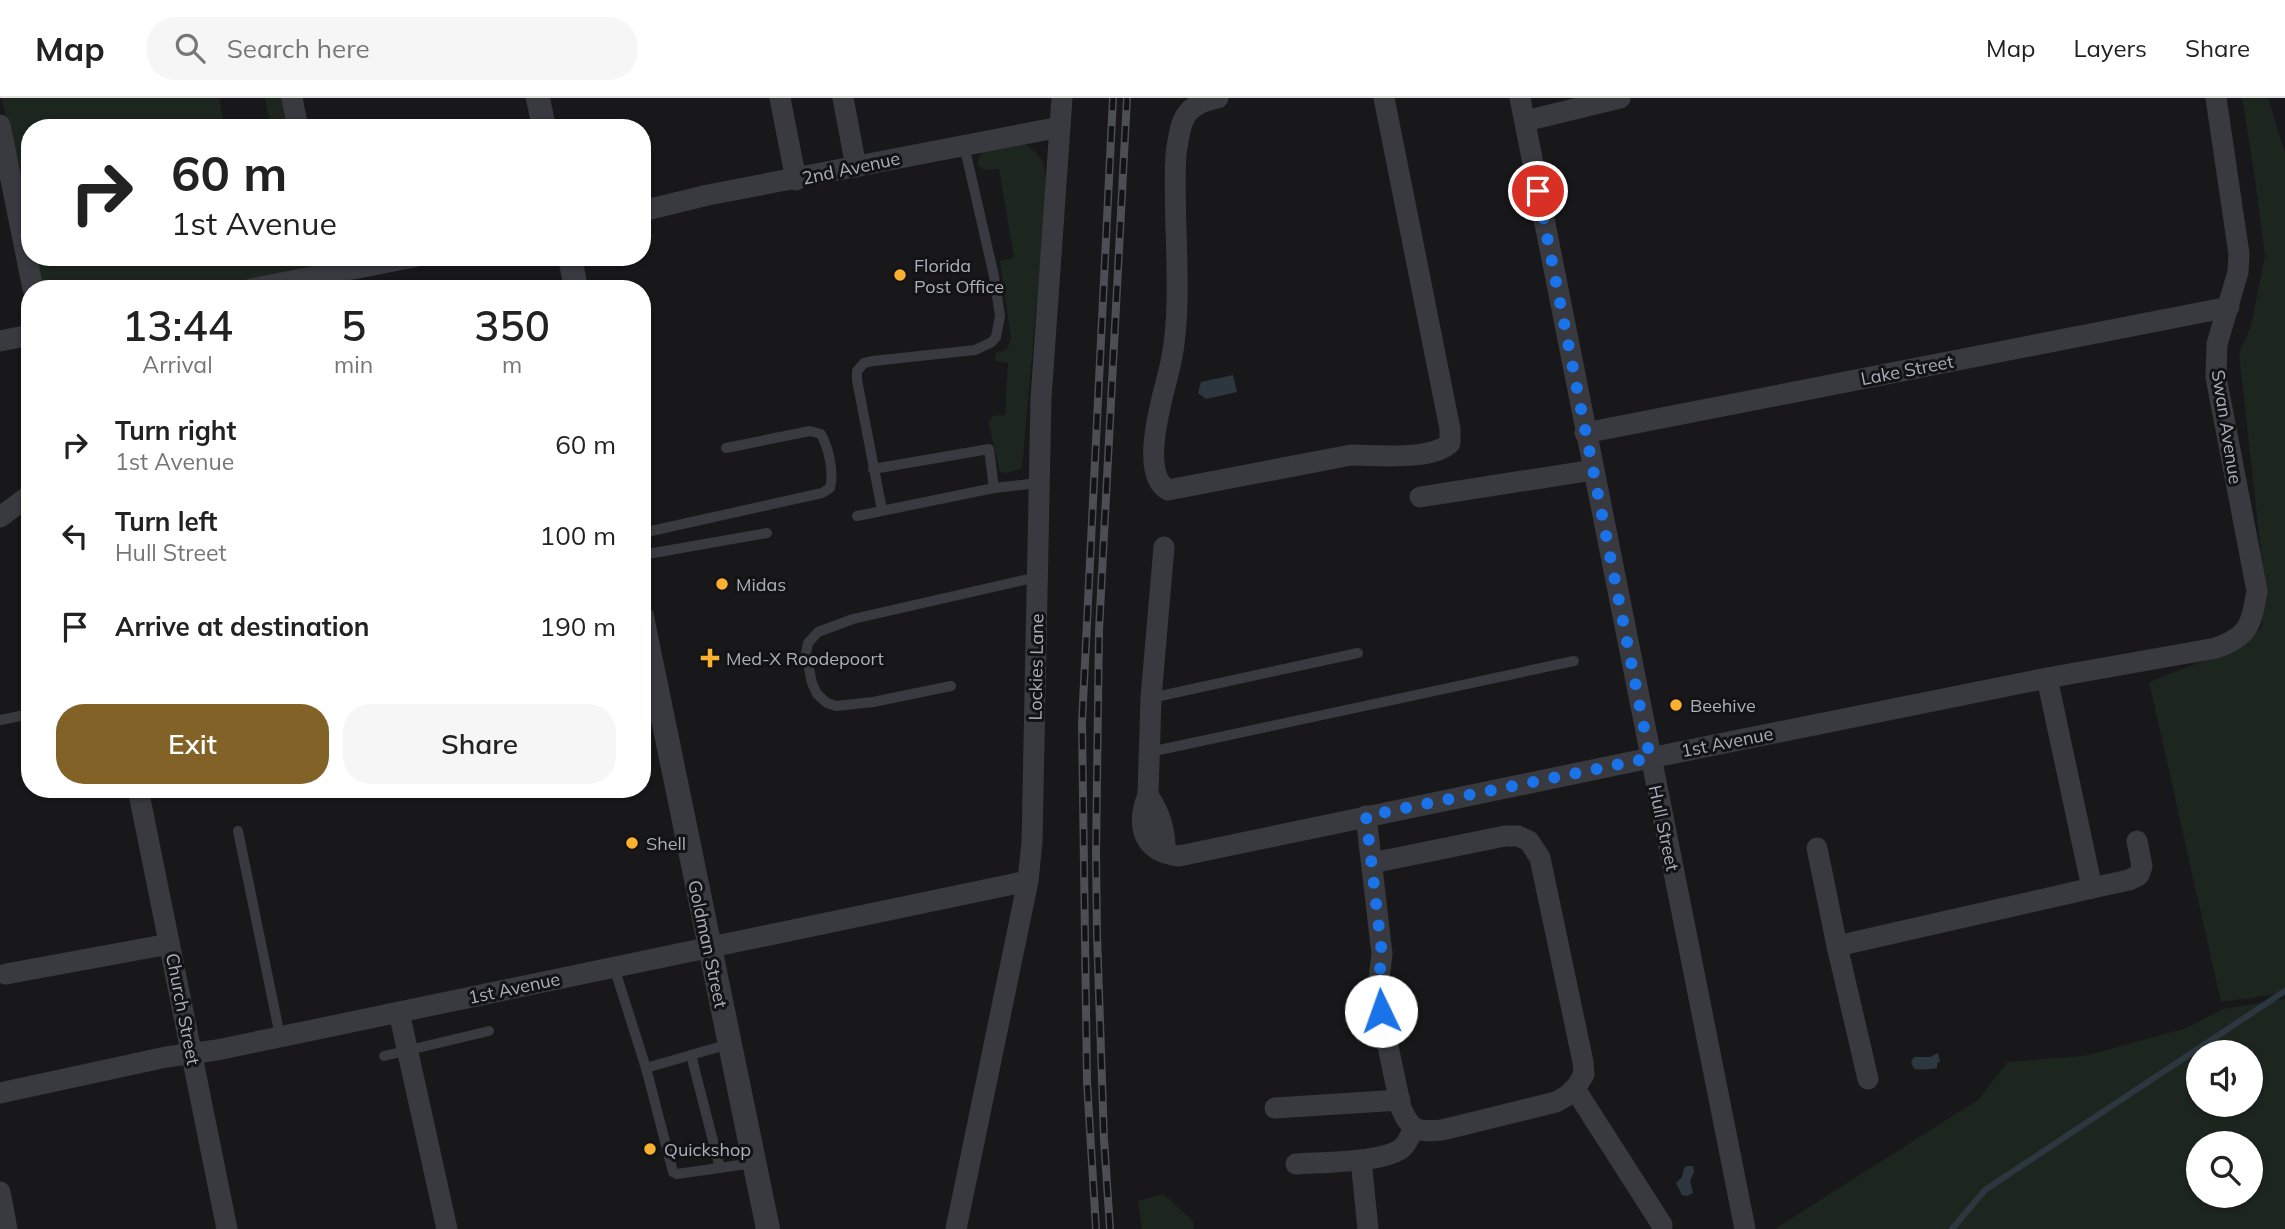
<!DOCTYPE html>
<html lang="en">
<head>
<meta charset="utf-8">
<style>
  :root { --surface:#fff; --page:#f6f6f6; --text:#222; --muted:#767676; --line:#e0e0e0; --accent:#836228 }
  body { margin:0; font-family:Mulish,sans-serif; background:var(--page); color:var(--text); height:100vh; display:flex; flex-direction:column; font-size:26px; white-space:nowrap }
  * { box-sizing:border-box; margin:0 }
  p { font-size:23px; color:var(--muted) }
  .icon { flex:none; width:38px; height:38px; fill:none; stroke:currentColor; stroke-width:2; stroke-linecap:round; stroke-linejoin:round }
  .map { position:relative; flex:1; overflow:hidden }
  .side { position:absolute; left:21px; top:182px; width:630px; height:518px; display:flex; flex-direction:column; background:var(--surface); border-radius:28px; box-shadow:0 2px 5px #0004 }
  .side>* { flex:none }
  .top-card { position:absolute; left:21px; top:21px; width:630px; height:147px; border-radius:28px; box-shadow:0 2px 5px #0004; background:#fff; color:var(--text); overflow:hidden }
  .fabs { position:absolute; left:2186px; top:942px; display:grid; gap:14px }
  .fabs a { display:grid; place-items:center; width:77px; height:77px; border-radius:50%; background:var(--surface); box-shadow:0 2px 5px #0004; font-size:35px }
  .pin { position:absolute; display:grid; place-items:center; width:60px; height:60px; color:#fff; margin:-30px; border:4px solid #fff; border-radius:50%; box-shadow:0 2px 7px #0007 }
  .me { position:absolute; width:77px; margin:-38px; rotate:357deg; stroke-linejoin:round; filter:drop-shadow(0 0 5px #0008) }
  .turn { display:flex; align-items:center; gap:24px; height:147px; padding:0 35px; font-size:32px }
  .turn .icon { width:91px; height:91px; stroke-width:2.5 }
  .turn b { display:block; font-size:49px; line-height:60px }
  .eta { display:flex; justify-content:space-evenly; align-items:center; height:119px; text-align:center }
  .eta b { font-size:42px; font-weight:600; line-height:49px }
  .button { display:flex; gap:14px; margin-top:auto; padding:14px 35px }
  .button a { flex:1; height:80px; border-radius:28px; background:var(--accent); color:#fff; font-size:28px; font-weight:600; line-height:80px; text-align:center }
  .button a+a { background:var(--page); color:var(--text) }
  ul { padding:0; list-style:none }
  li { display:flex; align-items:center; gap:21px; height:91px; padding:0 35px }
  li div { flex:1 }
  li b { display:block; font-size:26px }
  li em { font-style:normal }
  header { display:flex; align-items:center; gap:42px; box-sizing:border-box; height:98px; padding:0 35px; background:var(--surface); border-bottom:2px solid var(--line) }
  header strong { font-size:33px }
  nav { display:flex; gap:38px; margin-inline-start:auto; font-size:24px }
  .search { width:490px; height:63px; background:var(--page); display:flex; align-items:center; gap:18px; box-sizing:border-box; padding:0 24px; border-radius:28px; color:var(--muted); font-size:26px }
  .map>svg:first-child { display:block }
</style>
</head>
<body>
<header>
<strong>Map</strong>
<div class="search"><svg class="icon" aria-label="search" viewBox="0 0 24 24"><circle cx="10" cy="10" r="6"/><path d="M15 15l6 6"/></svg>Search here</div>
<nav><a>Map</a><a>Layers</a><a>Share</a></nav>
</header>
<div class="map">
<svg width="2285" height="1131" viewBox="0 0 2285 1131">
  <rect width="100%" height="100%" fill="#18181a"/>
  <!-- green -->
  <g fill="#1d261e" fill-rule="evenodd">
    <polygon points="2,0 219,0 225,30 30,30 30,141"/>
    <polygon points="265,0 285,0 291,30 271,30"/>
    <polygon points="2242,0 2268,0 2285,55 2285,895 2221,904 2149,584 2244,547 2262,529 2263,473 2239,255 2251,228 2265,158 2255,81"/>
    <path d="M1026 47C1045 60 1044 67 1047 89L1022 370 1007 375 1000 374 988 323 993 318 1005 317 1008 265 995 263 996 254C1007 253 1008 251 1011 240L1000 163 1014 160 999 71 983 72 977 66 981 56 989 51Z"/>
    <polygon points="33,159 318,159 320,169 218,191 40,191"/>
    <path d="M2285 901V1131H1775L1978 1002 2008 964 2084 958 2184 931 2223 911ZM2198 954H2250V1006H2198ZM2198 1045H2250V1097H2198Z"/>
    <polygon points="1163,1096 1193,1123 1194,1131 1142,1131 1138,1103"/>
  </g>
  <!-- water -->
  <g fill="#2d373f">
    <polygon points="1233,277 1237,294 1206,301 1198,295 1201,284"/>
    <path d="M1938 955 1940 964 1937 965V970C1934 971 1918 972 1914 971L1911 964 1914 959H1930Z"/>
    <polygon points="1687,1068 1693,1068 1694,1074 1690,1083 1693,1095 1687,1098 1682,1097 1676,1085 1682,1079 1684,1070"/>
  </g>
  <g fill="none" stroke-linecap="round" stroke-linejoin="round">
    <!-- stream -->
    <polyline stroke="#2d373f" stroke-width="6" points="1952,1131 1985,1092 2285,893"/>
    <!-- service -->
    <g stroke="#393a3f" stroke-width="10">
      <polyline points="873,371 989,351 994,390 1038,385"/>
      <polyline points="882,412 857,282 857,273 864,265 873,263 975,252 992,244 996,239 1000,218 994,178 964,47"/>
      <polyline points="857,418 994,390"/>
      <path d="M642 435 822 395 830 390C834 374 829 351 821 336L810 333 726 350"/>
      <polyline points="642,457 767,435"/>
      <polyline points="951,588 873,604 836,608 827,605 817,596 812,585 806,555 808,545 818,534 853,521 1037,479"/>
      <polyline points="1151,600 1358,555"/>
      <polyline points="0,622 30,616"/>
      <polyline points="1150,654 1574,563"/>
      <polyline points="238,733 280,938"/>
      <polyline points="614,869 646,970 673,1074 677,1076 754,1065"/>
      <polyline points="691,957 720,1070"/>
      <polyline points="384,958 489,933"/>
      <polyline points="646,970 729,946"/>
    </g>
    <!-- minor -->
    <g stroke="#393a3f" stroke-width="21">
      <polyline points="292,0 298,30"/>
      <polyline points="780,0 796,82"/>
      <polyline points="843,0 856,69"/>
      <path d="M1218 0C1182 7 1181 23 1176 56 1172 122 1184 200 1171 264 1165 292 1137 375 1168 392L1351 357C1376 357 1432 363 1450 345V331L1384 0"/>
      <polyline points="1520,0 1745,1131"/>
      <polyline points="1525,23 1620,0"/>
      <polyline points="0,27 33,191"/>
      <polyline points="642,113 708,97 1060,29"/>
      <polyline points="251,191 414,159"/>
      <polyline points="0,243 30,237"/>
      <polyline points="1585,335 2229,209"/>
      <polyline points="1420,399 1593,372"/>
      <polyline points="0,419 30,397"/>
      <path d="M1164 449 1151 600 1148 697C1136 727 1142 754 1179 758L1650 660 2047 580 2216 550C2250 538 2251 526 2257 493L2216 279 2217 246 2238 174 2239 156 2216 0"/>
      <polyline points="2047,580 2092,790 2129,782 2139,777 2142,768 2137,743"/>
      <polyline points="138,691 227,1131"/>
      <path d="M1148 697C1160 715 1166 732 1165 754"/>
      <path d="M1366 718 1382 856 1377 896 1401 1010C1411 1033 1417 1034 1442 1032L1556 1004 1568 997 1577 988 1584 976 1583 964 1540 760 1529 743 1518 738H1505L1372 765"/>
      <polyline points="1817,750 1837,848 2092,790"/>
      <polyline points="1837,848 1868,981"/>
      <polyline points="6,876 169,846"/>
      <polyline points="399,914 447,1131"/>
      <polyline points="1575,991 1662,1127"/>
      <polyline points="0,995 166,959 217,952 1028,783"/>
      <polyline points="1275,1010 1400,1002"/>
      <polyline points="1361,1062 1368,1131"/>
      <path d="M1296 1066C1319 1064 1387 1065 1403 1049 1408 1044 1411 1036 1414 1030"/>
      <polyline points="0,1094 7,1131"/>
      <polyline points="956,1131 1028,783 1032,744 1041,300 1062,0"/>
    </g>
    <!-- tertiary -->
    <g stroke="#393a3f" stroke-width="24">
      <polyline points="538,0 544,30"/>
      <polyline points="570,159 576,191"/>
      <polyline points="642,519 768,1131"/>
    </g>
    <!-- rail casing -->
    <g stroke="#4c4e54" stroke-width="8">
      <g id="rail">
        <polyline points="1096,1131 1087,983 1082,625 1113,0"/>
        <polyline points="1110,1131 1104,1041 1097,837 1096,757 1099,532 1127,0"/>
      </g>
    </g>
    <!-- rail -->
    <use href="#rail" stroke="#131315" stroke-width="5" stroke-dasharray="16" stroke-linecap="butt"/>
  </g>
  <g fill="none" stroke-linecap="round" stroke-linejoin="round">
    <!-- route -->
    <polyline stroke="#1a73e8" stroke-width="12" stroke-dasharray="0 21.6" points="1381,913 1377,895 1382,856 1366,718 1650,660 1538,93"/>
  </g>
  <!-- markers -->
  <g fill="#fab130" stroke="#131315" stroke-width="2.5">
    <circle cx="900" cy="177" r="7"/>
    <circle cx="722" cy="486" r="7"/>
    <path d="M706.5 549.5h7v7h7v7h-7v7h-7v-7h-7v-7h7z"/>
    <circle cx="1676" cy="607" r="7"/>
    <circle cx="632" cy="745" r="7"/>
    <circle cx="650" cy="1051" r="7"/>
  </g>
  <g text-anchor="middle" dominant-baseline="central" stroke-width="6" stroke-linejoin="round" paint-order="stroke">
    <!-- street labels -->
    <g font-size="18" fill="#aaafba" stroke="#131315">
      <text transform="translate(851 70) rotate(-12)">2nd Avenue</text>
      <text transform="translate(1907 272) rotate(-11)">Lake Street</text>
      <text transform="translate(2227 329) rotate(81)">Swan Avenue</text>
      <text transform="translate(1036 569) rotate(-89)">Lockies Lane</text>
      <text transform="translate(1727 644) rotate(-11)">1st Avenue</text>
      <text transform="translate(1664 730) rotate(78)">Hull Street</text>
      <text transform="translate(708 846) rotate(78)">Goldman Street</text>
      <text transform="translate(514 890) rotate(-12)">1st Avenue</text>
      <text transform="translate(183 911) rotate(79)">Church Street</text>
    </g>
    <!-- poi labels -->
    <g font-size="18" fill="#aaafba" stroke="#131315" text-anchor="start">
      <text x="914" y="167">Florida<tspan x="914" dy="21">Post Office</tspan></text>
      <text x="736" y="486">Midas</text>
      <text x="726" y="560">Med-X Roodepoort</text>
      <text x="1690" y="607">Beehive</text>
      <text x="646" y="745">Shell</text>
      <text x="664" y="1051">Quickshop</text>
    </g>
  </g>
</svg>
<div class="fabs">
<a><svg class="icon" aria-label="sound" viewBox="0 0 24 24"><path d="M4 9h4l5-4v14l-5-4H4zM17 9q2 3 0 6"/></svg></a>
<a><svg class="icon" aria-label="search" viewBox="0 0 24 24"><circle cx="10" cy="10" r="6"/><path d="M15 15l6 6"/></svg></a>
</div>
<div class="pin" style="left:1538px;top:93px;background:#d93025"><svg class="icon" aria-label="arrive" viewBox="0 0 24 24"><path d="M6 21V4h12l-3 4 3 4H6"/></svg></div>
<svg class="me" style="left:1381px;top:913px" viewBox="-20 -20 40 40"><circle r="19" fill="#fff"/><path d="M0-13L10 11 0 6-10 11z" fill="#1a73e8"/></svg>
<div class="top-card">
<div class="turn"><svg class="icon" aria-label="right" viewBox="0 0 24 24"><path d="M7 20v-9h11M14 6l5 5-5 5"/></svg><div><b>60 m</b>1st Avenue</div></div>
</div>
<section class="side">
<div class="eta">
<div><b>13:44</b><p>Arrival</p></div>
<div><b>5</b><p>min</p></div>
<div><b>350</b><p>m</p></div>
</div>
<ul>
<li><svg class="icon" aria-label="right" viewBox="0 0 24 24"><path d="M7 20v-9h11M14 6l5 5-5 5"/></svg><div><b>Turn right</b><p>1st Avenue</p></div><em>60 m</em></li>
<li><svg class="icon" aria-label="left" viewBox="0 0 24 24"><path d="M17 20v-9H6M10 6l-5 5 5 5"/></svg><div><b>Turn left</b><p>Hull Street</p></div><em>100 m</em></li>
<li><svg class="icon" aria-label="arrive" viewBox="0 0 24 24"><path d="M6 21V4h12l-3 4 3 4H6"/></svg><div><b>Arrive at destination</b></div><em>190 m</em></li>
</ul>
<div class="button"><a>Exit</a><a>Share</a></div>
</section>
</div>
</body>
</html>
